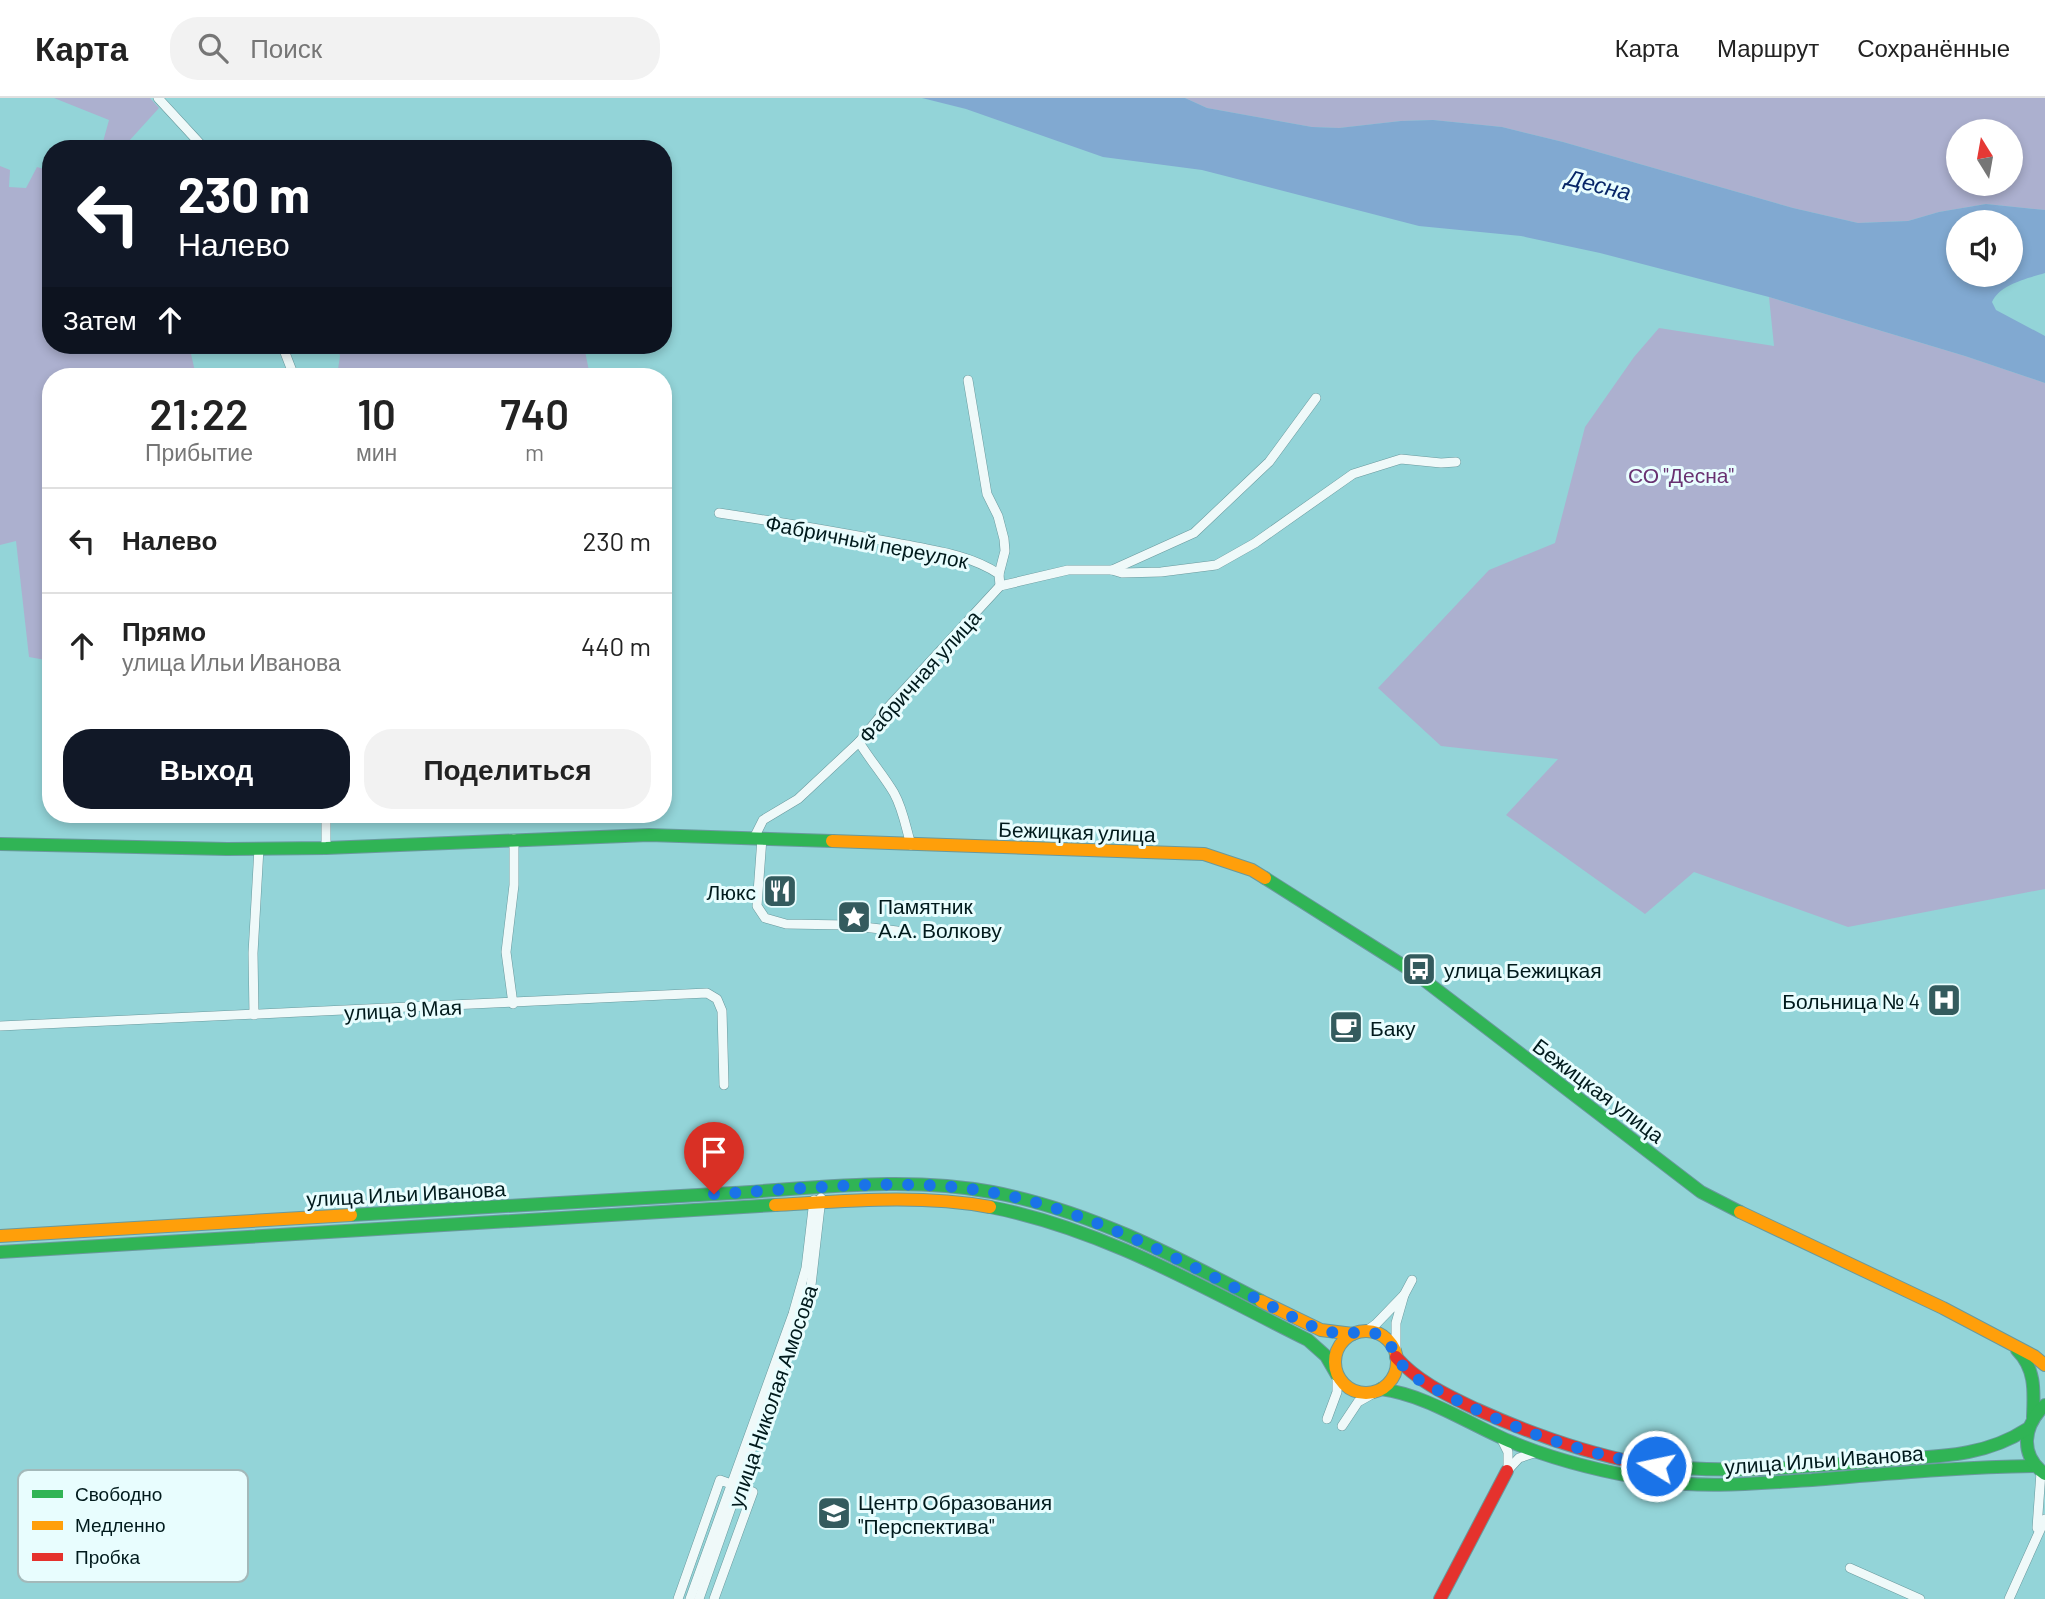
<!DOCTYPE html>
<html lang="ru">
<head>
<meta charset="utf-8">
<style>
  :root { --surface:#fff; --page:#f2f2f2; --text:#222; --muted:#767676; --line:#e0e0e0; --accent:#111827 }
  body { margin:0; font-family:Barlow,sans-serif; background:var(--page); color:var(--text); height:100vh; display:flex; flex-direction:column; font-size:26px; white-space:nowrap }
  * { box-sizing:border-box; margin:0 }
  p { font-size:23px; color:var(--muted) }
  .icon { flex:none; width:38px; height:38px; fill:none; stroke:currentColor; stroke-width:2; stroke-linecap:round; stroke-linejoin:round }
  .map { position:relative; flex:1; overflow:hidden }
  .details { position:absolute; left:42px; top:270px; width:630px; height:455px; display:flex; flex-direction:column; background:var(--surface); border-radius:28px; box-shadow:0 4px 10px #0003 }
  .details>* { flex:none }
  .top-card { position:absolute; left:42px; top:42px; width:630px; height:214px; border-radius:28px; box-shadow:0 4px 10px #0003; background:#111827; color:#fff; overflow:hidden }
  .needle { width:46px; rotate:349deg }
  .controls { position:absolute; left:1946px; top:21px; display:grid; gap:14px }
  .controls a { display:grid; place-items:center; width:77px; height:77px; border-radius:50%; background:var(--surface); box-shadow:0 4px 10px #0003; font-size:35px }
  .pin { position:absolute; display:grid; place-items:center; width:60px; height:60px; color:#fff; margin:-72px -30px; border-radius:50% 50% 50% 0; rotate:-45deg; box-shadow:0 0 7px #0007 }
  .pin .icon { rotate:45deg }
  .me { position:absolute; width:77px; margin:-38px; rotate:280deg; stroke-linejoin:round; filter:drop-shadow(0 0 5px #0008) }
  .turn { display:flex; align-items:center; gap:24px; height:147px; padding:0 21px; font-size:32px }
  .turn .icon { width:91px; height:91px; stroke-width:2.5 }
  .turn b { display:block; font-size:49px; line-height:60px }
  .then { display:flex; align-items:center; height:66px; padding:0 21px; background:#0003; gap:14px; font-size:26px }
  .eta { display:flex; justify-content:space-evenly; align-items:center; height:119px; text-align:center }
  .eta b { font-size:42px; font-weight:600; line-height:49px }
  .cta { display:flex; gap:14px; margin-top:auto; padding:14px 21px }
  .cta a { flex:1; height:80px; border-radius:28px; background:var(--accent); color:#fff; font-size:28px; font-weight:600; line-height:80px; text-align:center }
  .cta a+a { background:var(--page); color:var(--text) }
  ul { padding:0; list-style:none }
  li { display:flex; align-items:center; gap:21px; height:105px; padding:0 21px; border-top:2px solid var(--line) }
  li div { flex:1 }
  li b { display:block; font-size:26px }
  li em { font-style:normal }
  header { display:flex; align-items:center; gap:42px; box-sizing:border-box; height:98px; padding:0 35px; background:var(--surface); border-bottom:2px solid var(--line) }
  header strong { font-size:33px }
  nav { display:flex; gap:38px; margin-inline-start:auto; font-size:24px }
  .search { width:490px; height:63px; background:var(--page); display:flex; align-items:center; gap:18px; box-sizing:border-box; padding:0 24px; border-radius:28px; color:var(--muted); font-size:26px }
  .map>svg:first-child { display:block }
</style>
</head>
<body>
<header>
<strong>Карта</strong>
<div class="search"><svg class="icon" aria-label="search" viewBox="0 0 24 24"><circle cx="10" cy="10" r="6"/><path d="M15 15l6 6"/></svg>Поиск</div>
<nav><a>Карта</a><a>Маршрут</a><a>Сохранённые</a></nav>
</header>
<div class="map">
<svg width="2045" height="1501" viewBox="0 0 2045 1501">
  <rect width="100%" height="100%" fill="#93d4d8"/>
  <!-- green -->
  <g fill="#acb0cf" fill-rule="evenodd">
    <polygon points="54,0 150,0 159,10 129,43 139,51 101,51 109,22"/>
    <path d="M1185 0H2045V112L1986 106 1939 114 1908 123 1858 125 1793 110 1563 44 1502 29 1433 22 1401 23 1339 30 1312 29 1207 10ZM1958 33H2011V86H1958Z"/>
    <polygon points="0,68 10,72 9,89 26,90 37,69 51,73 51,247 189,247 196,278 51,278 51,563 29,559 16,443 0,447"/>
    <polygon points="1769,199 1965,258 2045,285 2045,791 1848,829 1694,774 1645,816 1506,717 1558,661 1441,648 1378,590 1489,472 1555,445 1585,329 1634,259 1659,230 1774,248"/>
    <polygon points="337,247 573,247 585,253 590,278 337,278 340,258"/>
  </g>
  <!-- water -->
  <path fill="#81a9d1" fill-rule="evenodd" d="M922 0H1185L1207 10 1312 29 1339 30 1401 23 1433 22 1502 29 1563 44 1793 110 1858 125 1908 123 1939 114 1986 106 2045 112V175C2029 180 2000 186 1992 204L1996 212 2045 238V285L1965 258 1769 199 1600 155 1521 138 1419 128 1202 72 1103 59 966 11ZM1958 124H2011V177H1958Z"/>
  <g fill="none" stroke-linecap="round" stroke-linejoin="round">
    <!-- street casing -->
    <g stroke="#69999d" stroke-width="10">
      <g id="street">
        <polyline points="158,0 205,51"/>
        <polyline points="282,247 294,278"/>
        <polyline points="968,282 987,396 998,418 1004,441 1005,453 999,476"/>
        <path d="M719 415C779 424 837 434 896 445 931 452 969 456 999 476L1000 488"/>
        <polyline points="1112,472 1194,435 1269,364 1316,300"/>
        <path d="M859 644C870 662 884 678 894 695 903 711 906 730 911 747"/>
        <polyline points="326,716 326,750"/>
        <polyline points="754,740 763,722 798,701 859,644 883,615 1000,488 1068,472 1112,472 1122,475 1161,474 1216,467 1255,445 1353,376 1401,361 1441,365 1456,364"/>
        <polyline points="762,740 757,808 765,820 786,826 847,827 897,833"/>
        <polyline points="513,906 506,854 514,787 514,741"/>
        <polyline points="254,917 253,855 259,750"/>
        <polyline points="0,928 707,895 717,901 722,913 724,987"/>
        <polyline points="1404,1197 1412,1182"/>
        <polyline points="1365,1234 1376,1226 1404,1197 1396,1225 1396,1259"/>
        <polyline points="1327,1321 1337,1294 1337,1277"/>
        <polyline points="1342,1328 1358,1304 1381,1291"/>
        <polyline points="1501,1340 1508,1354 1508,1370"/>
        <polyline points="1507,1373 1519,1360 1537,1354"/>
        <polyline points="2037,1430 2041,1374"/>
        <polyline points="1850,1470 1920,1501"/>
        <polyline points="678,1501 720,1382 753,1394 714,1501"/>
        <polyline points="690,1501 793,1216 806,1170 814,1102"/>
        <polyline points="699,1501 761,1324 810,1196 821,1100"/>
        <polyline points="2009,1501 2045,1421"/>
      </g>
    </g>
    <!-- fast casing -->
    <g stroke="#69999d" stroke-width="14">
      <g id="fast">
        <polyline points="0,746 227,751 326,750 649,737 832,743"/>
        <polyline points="1265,780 1415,875 1701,1094 1740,1114"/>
        <path d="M990 1109C1104 1131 1205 1191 1308 1242L1326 1258 1337 1277"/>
        <path d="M351 1117C478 1110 606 1102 733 1095 818 1090 907 1078 992 1094 1088 1112 1175 1158 1261 1203"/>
        <polyline points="0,1154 775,1107"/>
        <path d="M2017 1252C2036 1271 2034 1294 2033 1319"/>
        <path d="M1381 1291C1426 1297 1467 1325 1509 1343 1554 1362 1604 1374 1652 1382 1703 1391 1760 1385 1812 1382 1886 1376 1960 1369 2035 1368"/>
        <path d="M2045 1307C2023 1328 2019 1357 2045 1376"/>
        <path d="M1638 1365C1717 1377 1794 1370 1873 1363 1926 1358 1980 1362 2027 1331"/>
      </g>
    </g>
    <!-- slow casing -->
    <g stroke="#69999d" stroke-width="14">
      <g id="slow">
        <polyline points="832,743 1204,756 1252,772 1265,780"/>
        <path d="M775 1107C846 1103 920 1096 990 1109"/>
        <polyline points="1740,1114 1943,1210 2034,1258 2045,1267"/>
        <polyline points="0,1138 351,1117"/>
        <polyline points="1261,1203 1321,1232 1353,1236"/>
        <circle cx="1366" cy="1264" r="31"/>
      </g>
    </g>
    <!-- jam casing -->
    <g stroke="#69999d" stroke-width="14">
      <g id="jam">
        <path d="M1396 1259C1418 1284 1447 1297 1476 1311 1529 1335 1582 1354 1638 1365"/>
        <polyline points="1440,1501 1507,1373"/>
      </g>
    </g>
    <!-- street -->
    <use href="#street" stroke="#eff9f9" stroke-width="9"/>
    <!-- fast -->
    <use href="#fast" stroke="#30b455" stroke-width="12"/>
    <!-- slow -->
    <use href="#slow" stroke="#ff9f0a" stroke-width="12"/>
    <!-- jam -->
    <use href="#jam" stroke="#e5322d" stroke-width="12"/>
  </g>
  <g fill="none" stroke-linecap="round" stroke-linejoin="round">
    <!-- route -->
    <path stroke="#1a73e8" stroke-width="12" stroke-dasharray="0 21.6" d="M714 1096C789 1092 867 1083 942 1088 1066 1096 1174 1160 1283 1214 1300 1223 1317 1232 1337 1235 1353 1237 1369 1230 1383 1239 1391 1245 1393 1253 1398 1261 1402 1268 1409 1274 1416 1280 1494 1325 1567 1352 1656 1368"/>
  </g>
  <!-- icons -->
  <defs>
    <g id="restaurant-square" transform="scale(1.75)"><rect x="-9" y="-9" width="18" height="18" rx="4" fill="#345b5e" stroke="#e8fdfe"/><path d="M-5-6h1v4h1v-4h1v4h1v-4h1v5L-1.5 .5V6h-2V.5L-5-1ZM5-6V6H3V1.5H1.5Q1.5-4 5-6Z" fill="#fff"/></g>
    <g id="sight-square" transform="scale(1.75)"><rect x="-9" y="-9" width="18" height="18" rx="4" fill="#345b5e" stroke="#e8fdfe"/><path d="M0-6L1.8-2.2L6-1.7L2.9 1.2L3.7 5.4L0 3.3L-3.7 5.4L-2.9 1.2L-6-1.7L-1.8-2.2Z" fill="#fff"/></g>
    <g id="bus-square" transform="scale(1.75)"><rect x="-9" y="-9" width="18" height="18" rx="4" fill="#345b5e" stroke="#e8fdfe"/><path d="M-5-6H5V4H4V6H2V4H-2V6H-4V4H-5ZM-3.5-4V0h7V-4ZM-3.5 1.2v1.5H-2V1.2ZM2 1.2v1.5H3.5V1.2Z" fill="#fff"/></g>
    <g id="hospital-square" transform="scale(1.75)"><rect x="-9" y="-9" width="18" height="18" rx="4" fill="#345b5e" stroke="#e8fdfe"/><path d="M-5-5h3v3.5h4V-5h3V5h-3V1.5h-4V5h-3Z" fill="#fff"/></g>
    <g id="cafe-square" transform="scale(1.75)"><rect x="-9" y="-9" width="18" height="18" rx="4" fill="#345b5e" stroke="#e8fdfe"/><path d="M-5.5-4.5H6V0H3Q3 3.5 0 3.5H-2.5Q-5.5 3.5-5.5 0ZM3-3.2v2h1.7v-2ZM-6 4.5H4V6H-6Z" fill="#fff"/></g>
    <g id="school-square" transform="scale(1.75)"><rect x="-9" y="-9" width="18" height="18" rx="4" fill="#345b5e" stroke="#e8fdfe"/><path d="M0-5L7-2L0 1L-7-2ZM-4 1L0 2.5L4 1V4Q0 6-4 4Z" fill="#fff"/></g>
  </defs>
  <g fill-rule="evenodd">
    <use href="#restaurant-square" x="780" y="793"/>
    <use href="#sight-square" x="854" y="819"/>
    <use href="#bus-square" x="1419" y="871"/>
    <use href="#hospital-square" x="1944" y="902"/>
    <use href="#cafe-square" x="1346" y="929"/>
    <use href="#school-square" x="834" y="1415"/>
  </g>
  <g text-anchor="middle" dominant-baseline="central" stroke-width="6" stroke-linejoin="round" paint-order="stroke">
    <!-- park labels -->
    <g font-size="21" fill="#683171" stroke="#e8fdfe">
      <text x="1681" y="376">СО "Десна"</text>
    </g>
    <!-- street labels -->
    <g font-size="21" fill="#011a1c" stroke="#e8fdfe">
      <text transform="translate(867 443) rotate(11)">Фабричный переулок</text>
      <text transform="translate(919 578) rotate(-48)">Фабричная улица</text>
      <text transform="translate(1077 733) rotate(2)">Бежицкая улица</text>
      <text transform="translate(403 911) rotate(-3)">улица 9 Мая</text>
      <text transform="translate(1599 992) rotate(37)">Бежицкая улица</text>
      <text transform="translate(406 1095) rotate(-3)">улица Ильи Иванова</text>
      <text transform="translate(772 1298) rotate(-71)">улица Николая Амосова</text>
      <text transform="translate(1824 1361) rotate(-4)">улица Ильи Иванова</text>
    </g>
    <!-- poi labels -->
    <g font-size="21" fill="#011a1c" stroke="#e8fdfe" text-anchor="start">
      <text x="756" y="793" text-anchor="end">Люкс</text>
      <text x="878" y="807">Памятник<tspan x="878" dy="24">А.А. Волкову</tspan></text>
      <text x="1444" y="871">улица Бежицкая</text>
      <text x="1920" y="902" text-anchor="end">Больница № 4</text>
      <text x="1370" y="929">Баку</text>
      <text x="858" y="1403">Центр Образования<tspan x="858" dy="24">"Перспектива"</tspan></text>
    </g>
    <!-- water labels -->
    <g font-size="23" font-style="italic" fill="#072667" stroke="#e8fdfe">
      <text transform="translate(1599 86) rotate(14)">Десна</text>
    </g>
  </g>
  <!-- legend -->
  <rect x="18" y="1372" width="230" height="112" rx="10" fill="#e8fdfe" stroke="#a3b9ba" stroke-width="2"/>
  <rect x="32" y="1392" width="31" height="8" fill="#30b455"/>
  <rect x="32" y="1423" width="31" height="9" fill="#ff9f0a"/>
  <rect x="32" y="1455" width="31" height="8" fill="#e5322d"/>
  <g font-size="19" fill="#011a1c">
    <text x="75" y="1403">Свободно</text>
    <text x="75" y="1434">Медленно</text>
    <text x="75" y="1466">Пробка</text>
  </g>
</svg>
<div class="controls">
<a><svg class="needle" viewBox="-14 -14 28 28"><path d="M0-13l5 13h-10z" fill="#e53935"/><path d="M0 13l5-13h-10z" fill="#767676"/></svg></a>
<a><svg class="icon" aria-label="sound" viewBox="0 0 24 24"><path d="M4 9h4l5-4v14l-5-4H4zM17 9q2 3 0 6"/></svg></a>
</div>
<div class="pin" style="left:714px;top:1096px;background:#d93025"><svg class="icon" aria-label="arrive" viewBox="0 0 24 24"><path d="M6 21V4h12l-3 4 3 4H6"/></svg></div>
<svg class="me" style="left:1656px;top:1368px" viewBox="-20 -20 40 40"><circle r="17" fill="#1a73e8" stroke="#fff" stroke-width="3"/><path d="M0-11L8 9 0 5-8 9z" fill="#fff"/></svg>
<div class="top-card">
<div class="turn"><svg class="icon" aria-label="left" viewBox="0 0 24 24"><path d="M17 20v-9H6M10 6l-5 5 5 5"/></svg><div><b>230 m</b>Налево</div></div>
<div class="then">Затем<svg class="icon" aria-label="ahead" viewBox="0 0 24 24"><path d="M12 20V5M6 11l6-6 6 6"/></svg></div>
</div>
<section class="details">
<div class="eta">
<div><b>21:22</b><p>Прибытие</p></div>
<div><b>10</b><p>мин</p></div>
<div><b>740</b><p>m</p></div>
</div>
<ul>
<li><svg class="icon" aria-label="left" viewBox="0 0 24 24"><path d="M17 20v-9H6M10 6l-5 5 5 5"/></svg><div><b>Налево</b></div><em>230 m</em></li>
<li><svg class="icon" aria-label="ahead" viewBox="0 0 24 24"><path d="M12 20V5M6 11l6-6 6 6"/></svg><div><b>Прямо</b><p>улица Ильи Иванова</p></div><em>440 m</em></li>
</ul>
<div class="cta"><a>Выход</a><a>Поделиться</a></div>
</section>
</div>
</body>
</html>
